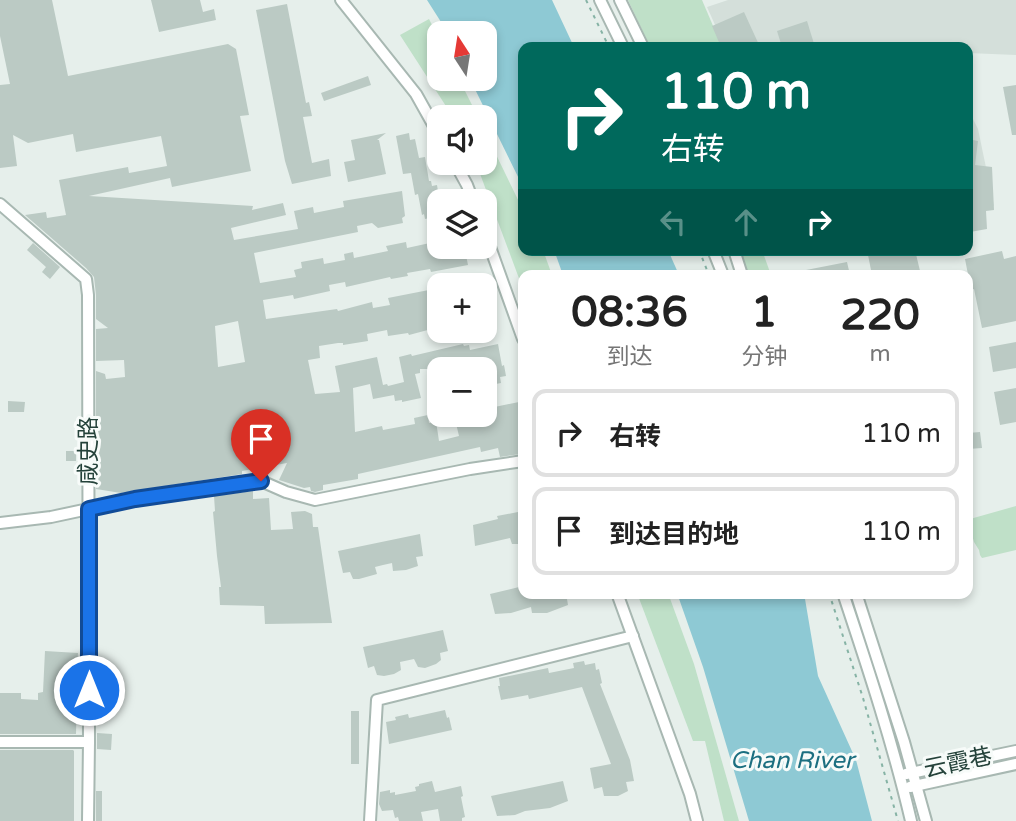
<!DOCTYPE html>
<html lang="zh">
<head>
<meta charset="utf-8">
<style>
  :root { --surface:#fff; --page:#f6f6f6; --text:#222; --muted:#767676; --line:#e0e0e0 }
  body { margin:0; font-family:"Varela Round","Noto Sans SC",sans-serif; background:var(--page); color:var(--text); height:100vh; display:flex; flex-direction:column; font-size:26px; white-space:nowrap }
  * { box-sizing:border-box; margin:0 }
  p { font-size:23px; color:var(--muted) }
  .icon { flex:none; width:38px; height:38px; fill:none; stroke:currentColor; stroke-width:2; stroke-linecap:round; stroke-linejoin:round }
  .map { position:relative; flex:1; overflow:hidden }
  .panel { position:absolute; left:518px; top:270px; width:455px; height:329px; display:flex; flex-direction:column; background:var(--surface); border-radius:14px; box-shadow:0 4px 10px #0003 }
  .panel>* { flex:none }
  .top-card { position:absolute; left:518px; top:42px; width:455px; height:214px; border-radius:14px; box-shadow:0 4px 10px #0003; background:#00695c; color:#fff; overflow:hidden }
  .needle { width:46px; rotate:348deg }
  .tools { position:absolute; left:427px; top:21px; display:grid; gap:14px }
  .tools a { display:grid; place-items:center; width:70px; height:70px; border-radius:14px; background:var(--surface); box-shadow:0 4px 10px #0003; font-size:35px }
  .pin { position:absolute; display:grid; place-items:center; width:60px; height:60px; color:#fff; margin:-72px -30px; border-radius:50% 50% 50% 0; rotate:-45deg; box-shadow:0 0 7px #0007 }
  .pin .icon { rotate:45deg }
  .me { position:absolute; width:77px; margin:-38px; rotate:0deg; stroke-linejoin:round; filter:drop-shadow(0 0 5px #0008) }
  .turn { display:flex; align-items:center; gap:24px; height:147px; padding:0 28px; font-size:32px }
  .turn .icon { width:91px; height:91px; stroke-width:2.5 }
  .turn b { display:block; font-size:49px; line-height:60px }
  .lanes { display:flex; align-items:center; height:66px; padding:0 28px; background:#0003; justify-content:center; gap:35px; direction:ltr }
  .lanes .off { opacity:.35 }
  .eta { display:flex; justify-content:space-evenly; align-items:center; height:119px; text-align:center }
  .eta b { font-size:42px; font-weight:700; line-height:49px }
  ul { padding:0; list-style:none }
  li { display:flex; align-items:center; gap:21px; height:88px; margin:0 14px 10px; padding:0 14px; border:4px solid var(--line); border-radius:14px }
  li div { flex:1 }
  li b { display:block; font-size:26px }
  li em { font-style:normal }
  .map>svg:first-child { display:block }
</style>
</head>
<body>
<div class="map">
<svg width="1016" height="821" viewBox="0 0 1016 821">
  <rect width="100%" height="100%" fill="#e6efeb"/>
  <!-- built -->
  <g fill="#d4dfda">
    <polygon points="728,0 1016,0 1016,55 968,53 968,47 725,47 707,7"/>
    <polygon points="968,109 978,129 994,206 968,205"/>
  </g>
  <!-- green -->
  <g fill="#bfe0c8">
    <polygon points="628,0 702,0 722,47 650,47"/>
    <polygon points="429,19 439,39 439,79 459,79 478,117 453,117 400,35"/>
    <polygon points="485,132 523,210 523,250 543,250 552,275 523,275 523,289 476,163 485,163"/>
    <polygon points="739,250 762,250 771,275 749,275"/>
    <polygon points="1016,506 1016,550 982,558 980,555 979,550 974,542 968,521 970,519"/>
    <polygon points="637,593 668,593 694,664 739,821 724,821 705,741 693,741"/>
  </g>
  <!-- water -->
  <g fill="#8ec9d4">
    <polygon points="427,0 552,0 574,47 523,47 523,187 470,79 485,79 485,33 448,33"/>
    <polygon points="554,250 668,250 679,275 563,275"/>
    <polygon points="677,593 804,593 818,676 856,760 872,821 749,821 703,667"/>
  </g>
  <!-- building -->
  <g fill="#bbcac4" fill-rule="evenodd">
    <path d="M0 0H52L68 76 228 44 236 49 249 115 240 116 251 171 172 187 170 178 89 196 253 206 252 210 283 203 286 215 231 228 234 240 298 229 294 211 313 207 314 213 344 207 343 201 402 191 405 216 402 218 403 223 378 228 372 223 357 226 358 232 254 253 260 283 296 277 294 270 302 268 301 262 323 258 324 264 345 260 344 254 353 252 354 258 388 251 386 246 406 242 407 248 439 241V247H446L447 254 465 250 468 265 431 272 430 269 407 273 408 276 391 279 390 277 346 287 345 282 329 285 330 291 294 299 293 295 263 300 266 319 337 309 338 311 372 302 373 308 390 305 388 298 439 288V327L409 335 408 333 388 336 387 330 367 334 368 341 343 345V343H338L319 346 320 358 308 360 315 394 340 392 335 366 377 357 383 385 387 384 388 386 404 382 399 357 411 354 412 356 463 344 464 346 469 345 470 350 498 344 502 366 504 365 506 376 500 377 501 383 485 386V369H420V373L415 374 421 398 402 402V400L395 401 394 395 373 399 370 384 353 388 355 432 382 426 383 430 415 424 414 418 428 415 429 423 436 421 439 441 459 436 454 415H485V409L519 402 523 421V444L518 445 520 454 500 457 498 448 481 452 480 447 358 474V479L323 485V490L315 492 311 491 310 487 304 488 279 480 287 463 242 471V474L121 493 96 489V371L105 374 106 379 125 377 124 360 96 361V329L108 328 96 319V295L94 277 86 268 25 215 46 212 47 218 66 215 59 180 128 167 129 173 167 166 161 136 76 152 73 134 28 143 13 135 17 166 0 168V85L10 84 0 36ZM238 321 245 362 218 367 215 326Z"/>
    <polygon points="151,0 200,0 203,12 214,9 216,20 159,32"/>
    <polygon points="287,4 306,103 309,102 312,116 303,117 312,163 329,159 331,176 292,184 285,161 256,10"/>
    <polygon points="744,12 760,47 721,47 712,26"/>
    <polygon points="807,21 815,47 782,47 777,31"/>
    <polygon points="368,76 371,85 324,101 321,93"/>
    <polygon points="1016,85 1016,135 1012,135 1003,87"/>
    <polygon points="386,133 377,140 379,140 386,174 348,182 344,162 355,160 351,140"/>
    <polygon points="409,133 410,140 415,139 419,158 425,157 429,181 431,181 432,186 437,185 439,198 439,216 425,219 424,214 422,215 418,194 415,195 411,173 403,174 396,136"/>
    <polygon points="968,139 978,141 975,165 992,167 994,210 986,211 987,229 970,232 969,223 968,223"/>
    <polygon points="33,243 60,267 50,279 42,272 46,267 27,250"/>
    <polygon points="867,250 915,250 921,275 872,275"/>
    <polygon points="1002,251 1004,259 1016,256 1016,321 982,328 974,289 971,290 965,259"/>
    <polygon points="847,262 850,275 802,275 801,271"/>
    <polygon points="1016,342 1016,368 993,372 989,347"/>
    <polygon points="1016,388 1016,422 1000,425 994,392"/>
    <polygon points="8,401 25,402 24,412 8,412"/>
    <polygon points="980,432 982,448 968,449 968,433"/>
    <rect x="66" y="451" width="10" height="10"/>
    <polygon points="253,491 253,499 269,498 271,530 293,529 291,512 305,511 312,514 313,527 318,527 332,623 265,624 264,606 220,605 219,587 221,587 217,556 213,512 215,511 214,496"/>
    <polygon points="523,511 523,544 512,544 510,538 475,546 473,525 498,519 497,516"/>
    <polygon points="420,534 423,556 416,557 418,566 406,570 393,571 392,563 383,565 375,567 377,574 359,579 353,579 350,572 343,573 338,551"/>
    <polygon points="523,586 523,593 566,593 568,605 547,613 532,613 531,607 511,613 495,614 490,594"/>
    <polygon points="443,630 448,651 440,653 441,660 436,664 425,668 418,667 414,659 400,662 401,670 394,674 384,676 377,675 374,666 368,668 363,647"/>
    <polygon points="45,651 78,653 76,674 73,679 74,692 77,694 76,734 0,734 0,693 21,693 21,699 38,700 38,693 43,692"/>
    <polygon points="584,661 585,665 595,663 596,670 599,669 602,683 600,684 630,760 634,781 626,782 628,791 618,796 604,796 602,787 594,789 590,768 611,764 582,687 529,699 528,695 501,700 498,686 500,686 499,678 548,668 549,673 574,668 573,663"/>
    <polygon points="445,710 447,718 449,717 452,730 389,744 386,722 396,720 395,717 408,714 409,718"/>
    <rect x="351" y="711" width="8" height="53"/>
    <polygon points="97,733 112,734 111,750 97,749"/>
    <polygon points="0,750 73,750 74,751 74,821 0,821"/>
    <polygon points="432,781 435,792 461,786 463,796 461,797 465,817 462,818 462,821 440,821 438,809 421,812 423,821 399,821 398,817 395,818 393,810 382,811 379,804 380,792 390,790 390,793 395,792 395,795 416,791 415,787 419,786 419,784"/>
    <polygon points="563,781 568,801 550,808 525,811 515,815 497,816 491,796"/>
    <rect x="96" y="791" width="6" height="30"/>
  </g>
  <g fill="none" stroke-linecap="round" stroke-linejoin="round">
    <!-- minor casing -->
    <g stroke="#a8b8b2" stroke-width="14">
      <g id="minor">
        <polyline points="341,0 416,94 439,135"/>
        <polyline points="600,0 623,47"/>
        <polyline points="620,0 643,47"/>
        <polyline points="455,163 467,185 473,201"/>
        <polyline points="0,204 86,279 88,295 89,742 88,821"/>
        <polyline points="485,233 523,339"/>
        <polyline points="713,250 723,275"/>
        <polyline points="734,250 742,275"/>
        <polyline points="0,523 51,517 135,499 261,481 286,492 315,500 470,469 523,461"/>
        <polyline points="617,593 690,794 697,821"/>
        <path d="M843 593C868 668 893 744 911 821"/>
        <polyline points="856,593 904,742 926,821"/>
        <polyline points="0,742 89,742"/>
        <polyline points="906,774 1016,751"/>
        <polyline points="910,787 1016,764"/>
        <polyline points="370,821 377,700 633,636"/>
      </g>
    </g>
    <!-- path -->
    <g stroke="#86b3a5" stroke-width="2" stroke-dasharray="3.5 5" stroke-linecap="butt">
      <polyline points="586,0 609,47"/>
      <polyline points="699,250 709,275"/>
      <polyline points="829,593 863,698 898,821"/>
    </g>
    <!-- minor -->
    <use href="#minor" stroke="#fff" stroke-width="10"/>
  </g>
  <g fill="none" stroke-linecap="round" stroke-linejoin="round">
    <!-- route casing -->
    <g stroke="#114b97" stroke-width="18">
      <polyline id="route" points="89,690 89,509 135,499 261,481"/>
    </g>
    <!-- route -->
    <use href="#route" stroke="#1a73e8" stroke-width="12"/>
  </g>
  <g text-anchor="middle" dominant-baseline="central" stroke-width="6" stroke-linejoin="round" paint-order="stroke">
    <!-- street labels -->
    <g font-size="23" fill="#24423a" stroke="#f7fbf9">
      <text transform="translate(89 451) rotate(-90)">咸史路</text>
      <text transform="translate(958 763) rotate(-12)">云霞巷</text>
    </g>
    <!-- water labels -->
    <g font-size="24" font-style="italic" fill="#1c6f80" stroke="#f7fbf9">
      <text x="792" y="760">Chan River</text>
    </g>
  </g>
</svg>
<div class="tools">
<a><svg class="needle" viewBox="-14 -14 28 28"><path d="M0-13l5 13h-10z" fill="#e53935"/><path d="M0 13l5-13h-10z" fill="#767676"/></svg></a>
<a><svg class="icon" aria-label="sound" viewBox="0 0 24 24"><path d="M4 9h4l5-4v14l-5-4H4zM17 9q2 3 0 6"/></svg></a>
<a><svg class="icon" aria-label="layers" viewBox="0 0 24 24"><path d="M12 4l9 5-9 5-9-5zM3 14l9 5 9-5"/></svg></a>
<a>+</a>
<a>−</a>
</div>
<div class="pin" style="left:261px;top:481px;background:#d93025"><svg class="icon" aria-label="arrive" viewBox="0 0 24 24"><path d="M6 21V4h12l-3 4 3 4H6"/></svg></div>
<svg class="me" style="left:89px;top:690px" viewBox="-20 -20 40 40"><circle r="17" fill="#1a73e8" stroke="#fff" stroke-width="3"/><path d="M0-11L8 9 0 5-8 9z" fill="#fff"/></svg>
<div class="top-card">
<div class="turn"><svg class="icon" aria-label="right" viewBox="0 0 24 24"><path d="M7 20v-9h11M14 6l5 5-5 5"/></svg><div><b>110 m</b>右转</div></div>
<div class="lanes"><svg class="icon off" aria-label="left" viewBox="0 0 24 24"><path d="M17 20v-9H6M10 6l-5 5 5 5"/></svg><svg class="icon off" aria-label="ahead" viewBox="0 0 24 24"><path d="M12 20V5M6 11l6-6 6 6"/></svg><svg class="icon" aria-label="right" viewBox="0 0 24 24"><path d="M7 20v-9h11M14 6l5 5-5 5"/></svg></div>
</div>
<section class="panel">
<div class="eta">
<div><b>08:36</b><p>到达</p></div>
<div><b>1</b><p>分钟</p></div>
<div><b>220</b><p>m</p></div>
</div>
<ul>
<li><svg class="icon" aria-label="right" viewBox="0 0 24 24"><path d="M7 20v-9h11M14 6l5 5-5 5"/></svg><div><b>右转</b></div><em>110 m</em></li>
<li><svg class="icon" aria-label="arrive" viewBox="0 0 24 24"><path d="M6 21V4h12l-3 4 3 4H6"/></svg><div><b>到达目的地</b></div><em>110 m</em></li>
</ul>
</section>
</div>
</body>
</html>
